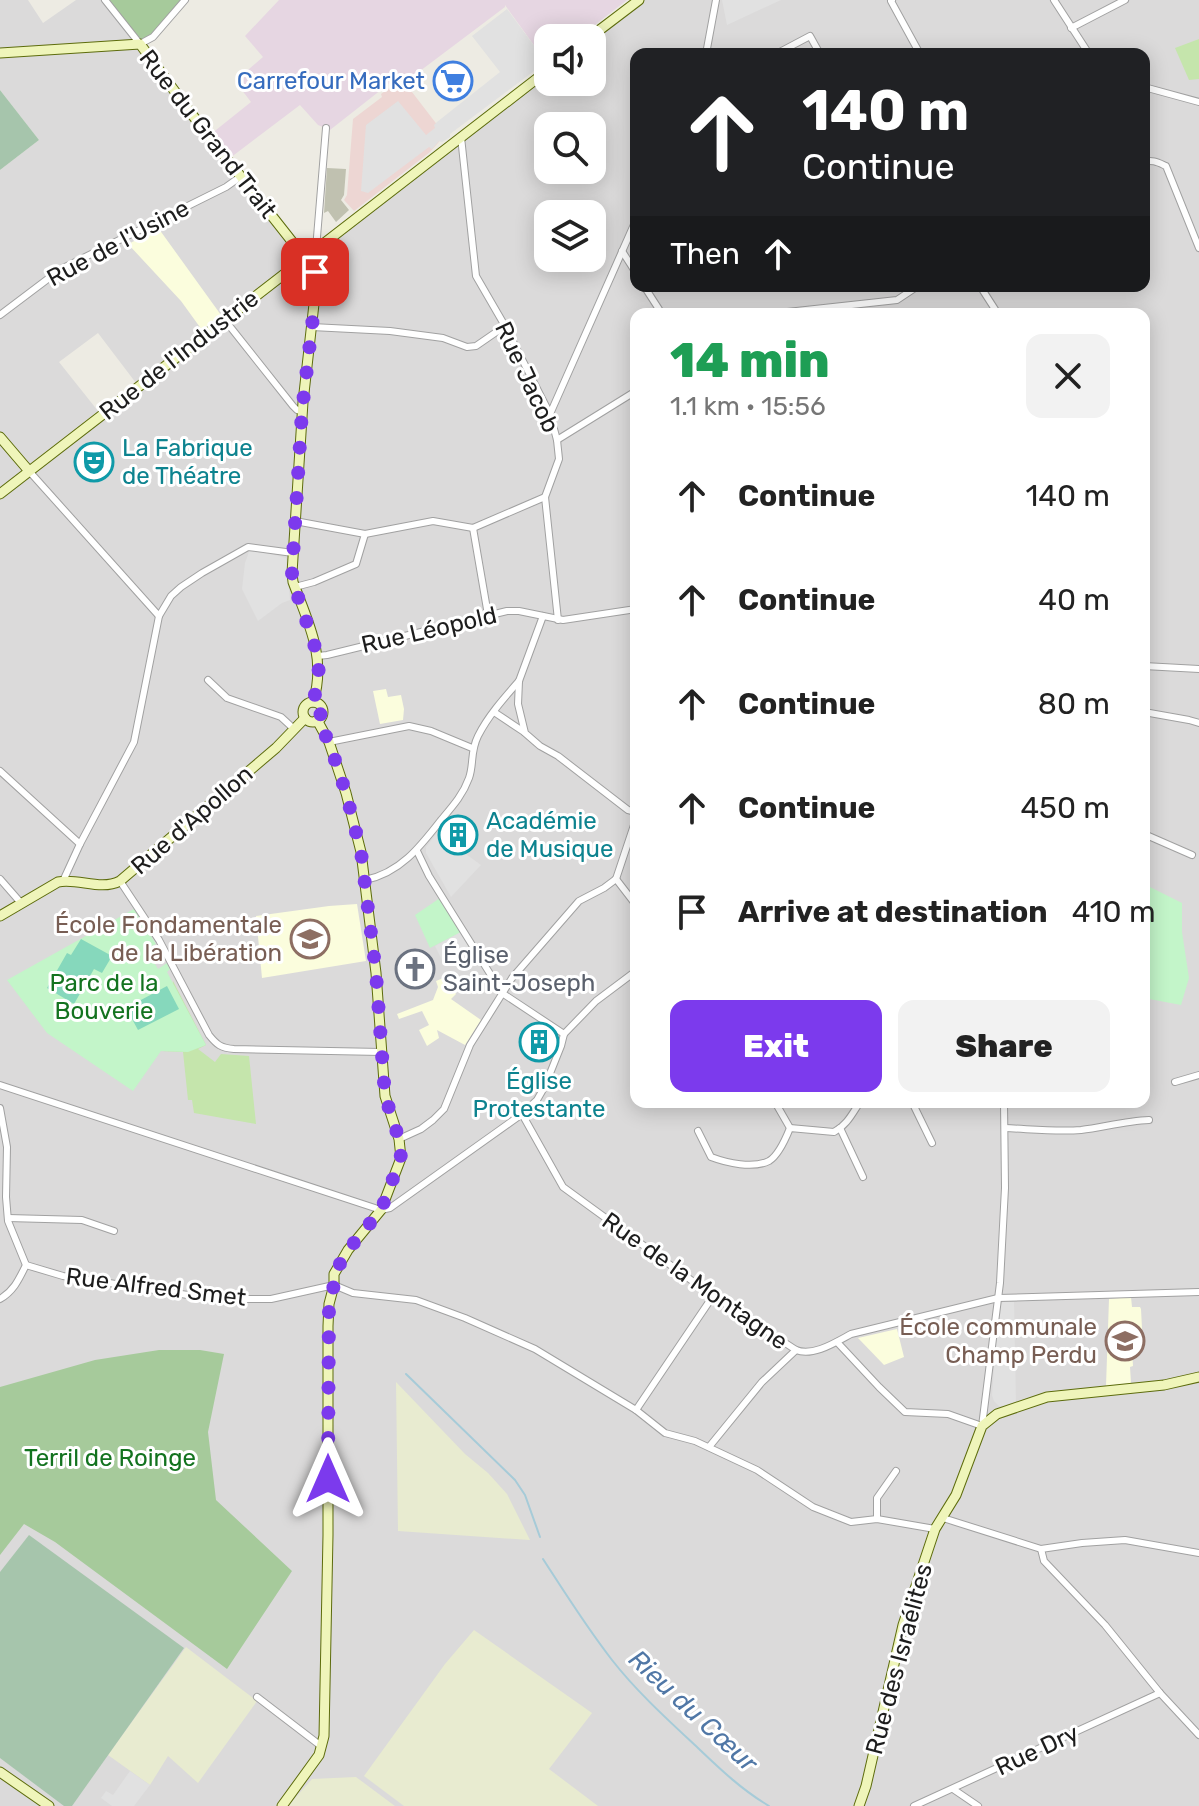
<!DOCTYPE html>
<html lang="en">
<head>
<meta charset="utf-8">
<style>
  :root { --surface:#fff; --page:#f2f2f2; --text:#222; --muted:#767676; --accent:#7c3aed }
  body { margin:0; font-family:Rubik,sans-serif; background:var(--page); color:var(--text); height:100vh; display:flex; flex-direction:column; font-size:30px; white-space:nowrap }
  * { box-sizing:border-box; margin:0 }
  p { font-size:26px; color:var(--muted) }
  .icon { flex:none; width:44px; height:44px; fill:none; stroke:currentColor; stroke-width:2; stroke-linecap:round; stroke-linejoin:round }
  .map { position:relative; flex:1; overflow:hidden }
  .panel { position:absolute; left:630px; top:308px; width:520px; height:800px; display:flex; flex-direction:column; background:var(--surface); border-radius:16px; box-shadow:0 4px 20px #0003 }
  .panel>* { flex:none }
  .top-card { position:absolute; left:630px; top:48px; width:520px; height:244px; border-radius:16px; box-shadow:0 4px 20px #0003; background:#202124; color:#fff; overflow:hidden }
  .controls { position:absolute; left:534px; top:24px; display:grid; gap:16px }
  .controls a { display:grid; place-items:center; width:72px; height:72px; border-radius:16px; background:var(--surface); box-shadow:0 4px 20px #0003; font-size:40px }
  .pin { position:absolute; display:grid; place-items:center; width:68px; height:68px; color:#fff; margin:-34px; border-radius:16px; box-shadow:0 4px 12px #0006 }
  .me { position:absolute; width:88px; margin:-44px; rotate:0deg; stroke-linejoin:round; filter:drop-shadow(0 0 6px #0008) }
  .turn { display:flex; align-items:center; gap:28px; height:168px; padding:0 40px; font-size:36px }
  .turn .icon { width:104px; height:104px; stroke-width:2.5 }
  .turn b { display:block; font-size:56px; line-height:68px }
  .then { display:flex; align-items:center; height:76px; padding:0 40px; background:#0003; gap:16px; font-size:30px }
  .round { display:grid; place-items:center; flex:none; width:84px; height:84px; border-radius:16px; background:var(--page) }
  .head { display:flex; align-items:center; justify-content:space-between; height:136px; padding:0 40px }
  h1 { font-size:48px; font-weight:800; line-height:60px; color:#1e9e55 }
  .action { display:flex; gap:16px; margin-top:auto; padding:16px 40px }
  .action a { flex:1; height:92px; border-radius:16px; background:var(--accent); color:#fff; font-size:32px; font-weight:800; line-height:92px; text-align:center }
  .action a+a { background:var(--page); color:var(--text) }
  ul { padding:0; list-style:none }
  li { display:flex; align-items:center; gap:24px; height:104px; padding:0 40px }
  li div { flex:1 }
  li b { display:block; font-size:30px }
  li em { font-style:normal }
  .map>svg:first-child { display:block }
</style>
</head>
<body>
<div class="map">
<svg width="1199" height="1806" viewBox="0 0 1199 1806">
  <rect width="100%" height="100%" fill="#edebe3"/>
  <!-- residential -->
  <path fill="#dbdada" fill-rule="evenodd" d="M0 0H28L43 23 76 0H103L301 257 136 383 98 333 59 362 98 411 26 467 29 471 548 67V82H592V38H585L634 0H1199V1806H0V170L39 140 0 90ZM636 54H1144V286H636ZM548 126H592V170H548ZM548 214H592V258H548ZM636 314H1144V1102H636Z"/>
  <!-- commercial -->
  <polygon fill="#edd6d3" points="402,79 445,135 430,152 354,211 344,200 347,195 353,119 382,97 381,94"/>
  <!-- industrial -->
  <polygon fill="#e6d6e2" points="279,0 627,0 578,38 548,38 548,61 546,62 505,5 505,7 408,80 400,75 330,130 318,125 300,105 230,158 211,134 251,102 235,81 263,57 245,36"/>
  <!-- education -->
  <g fill="#fbfddd">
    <polygon points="159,229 221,315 202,330 181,301 128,244"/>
    <polygon points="386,689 388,697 401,695 404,709 403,720 380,724 373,691"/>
    <polygon points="357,904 366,961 262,978 256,916 329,906"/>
    <polygon points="448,976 456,994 451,999 481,1020 465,1045 437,1030 439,1038 427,1046 419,1030 429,1025 422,1011 399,1019 397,1014 433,1000 438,987 436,981"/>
    <polygon points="1131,1297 1132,1307 1140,1307 1141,1309 1143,1347 1132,1348 1133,1366 1130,1367 1131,1383 1106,1386 1109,1299"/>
    <polygon points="897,1329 904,1357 884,1365 858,1338"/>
  </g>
  <!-- construction -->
  <polygon fill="#c0c1b0" points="327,168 346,169 344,195 341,200 349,210 336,222 328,211 324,213"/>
  <!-- farmland -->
  <g fill="#e8ebd0">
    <polygon points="396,1382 465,1454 488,1473 507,1494 530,1540 398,1531"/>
    <polygon points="474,1630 592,1713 549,1769 598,1806 404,1806 364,1776 445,1664"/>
    <polygon points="186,1647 257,1701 198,1783 168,1756 150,1785 108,1755"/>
    <polygon points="356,1777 395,1806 288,1806 312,1779"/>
  </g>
  <!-- grass -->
  <g fill="#c5e5ac">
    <polygon points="1199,39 1199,79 1189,80 1175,48"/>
    <polygon points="173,981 206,1045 198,1049 215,1062 221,1054 249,1056 256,1124 194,1113 192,1100 188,1100 183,1052 161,1051"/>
  </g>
  <!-- forest -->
  <g fill="#a6ca9b">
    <polygon points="105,0 186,0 153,37 140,44"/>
    <polygon points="159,1350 200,1350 224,1354 208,1432 216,1500 292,1571 227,1669 55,1542 24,1524 0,1555 0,1387 95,1360"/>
  </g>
  <!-- cemetery -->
  <g fill="#a6c5ac">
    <polygon points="0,90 39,140 0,170"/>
    <polygon points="29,1535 184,1648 72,1806 64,1806 0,1758 0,1572"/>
  </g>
  <!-- park -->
  <g fill="#c3f5c9">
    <polygon points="1144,884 1182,903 1182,932 1189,978 1181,1005 1144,998"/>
    <polygon points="440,898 461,932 430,948 415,915"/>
    <polygon points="134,909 156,944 146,949 158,969 167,963 170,969 167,972 206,1045 188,1052 161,1051 133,1091 47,1033 7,980"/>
  </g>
  <!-- pitch -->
  <g fill="#86d8bc">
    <polygon points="81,939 112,956 102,973 94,969 74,1004 47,988 67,953 71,955"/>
    <polygon points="167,986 179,1009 138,1030 126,1008"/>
  </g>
  <!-- parking -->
  <g fill="#e1e1e1">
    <polygon points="722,0 781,0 727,25"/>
    <polygon points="507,9 546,62 450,134 450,137 447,139 442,142 439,141 432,149 429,147 368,193 361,191 366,125 398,101 426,135 435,128 434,125 437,122 500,72 472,36"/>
    <polygon points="250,549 286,558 290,600 282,603 258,621 242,589 245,563"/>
    <polygon points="437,833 481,865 451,897 426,853 426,847"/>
    <polygon points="461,932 473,953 445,966 435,946"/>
    <polygon points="1003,1302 1014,1302 1016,1403 1005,1406 999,1406 994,1401 992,1395 999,1305"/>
    <polygon points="130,1771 150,1785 134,1806 112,1806 101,1798 106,1791 113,1795"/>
  </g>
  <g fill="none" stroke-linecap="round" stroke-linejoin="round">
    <!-- stream -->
    <g stroke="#a6cbd8" stroke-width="2">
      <polyline points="406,1374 515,1480 525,1495 540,1537"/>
      <path d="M543 1559C565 1593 587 1628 612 1660 637 1692 668 1720 698 1748 720 1769 742 1790 769 1806"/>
    </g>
    <!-- street casing -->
    <g stroke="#a1a1a1" stroke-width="8">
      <g id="street">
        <polyline points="105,0 140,44 153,37 185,0"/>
        <polyline points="892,0 891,1 920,54"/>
        <polyline points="1054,0 1089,54"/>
        <polyline points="1071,28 1125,0"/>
        <polyline points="706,54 716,0"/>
        <polyline points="776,54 810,36 820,54"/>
        <polyline points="1144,87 1199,102"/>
        <polyline points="461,137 476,276 505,326 550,414 557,440 559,459 545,497 558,620"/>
        <path d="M1144 162C1152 159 1159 163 1166 166L1199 248"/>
        <polyline points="316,249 326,128"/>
        <polyline points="622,251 636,273"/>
        <polyline points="644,286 662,314"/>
        <polyline points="980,286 998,314"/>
        <polyline points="769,314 897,300 918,286"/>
        <polyline points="0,315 61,269 226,187 240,177"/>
        <polyline points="224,319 293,406 297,410 302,411"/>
        <polyline points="312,327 390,331 443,338 467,347 476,346 505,326"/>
        <polyline points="550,414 636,220"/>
        <polyline points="557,440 636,391"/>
        <polyline points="29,471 159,616"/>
        <polyline points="295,521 365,534 433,521 473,528 545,497"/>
        <polyline points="473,528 488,615"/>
        <polyline points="295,587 314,582 356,564 365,534"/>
        <polyline points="543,616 519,681 518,704 525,733 540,746 558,756 628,810 636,812"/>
        <polyline points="318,656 327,655 507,611 519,611 563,620 636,609"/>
        <polyline points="1144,666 1199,669"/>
        <polyline points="208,680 227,698 281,717 294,729"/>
        <polyline points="494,712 524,732"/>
        <polyline points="1144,712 1189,720 1199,723"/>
        <polyline points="329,742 409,726 431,731 472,748"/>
        <polyline points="0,771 80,844"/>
        <polyline points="1144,834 1192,855"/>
        <polyline points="417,851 429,876 502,993 564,1034"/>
        <polyline points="0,879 21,903"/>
        <polyline points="616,879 636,819"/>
        <polyline points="616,879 636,905"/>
        <path d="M365 880C400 873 420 847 441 820 452 807 463 795 469 778 474 764 470 752 478 736 488 716 504 698 519 681"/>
        <polyline points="63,881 80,844 134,742 159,616 171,596 181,587 202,573 248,547 293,553"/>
        <path d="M120 881 159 940 209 1035C217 1045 221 1048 234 1049L381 1052"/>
        <polyline points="1175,1082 1199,1075"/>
        <polyline points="0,1085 381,1210 390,1208 522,1114 537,1100 545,1086 561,1046 564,1034 596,1001 636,971"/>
        <polyline points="775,1102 790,1128"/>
        <polyline points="912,1102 932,1143"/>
        <polyline points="0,1108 7,1147 6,1197 8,1221 26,1265"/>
        <path d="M522 1114 563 1187 713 1296 796 1350C813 1357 836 1342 851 1334L998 1298 1199 1292"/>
        <polyline points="840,1128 863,1177"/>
        <path d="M1005 1128C1030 1129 1056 1132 1081 1130 1104 1127 1126 1121 1149 1120"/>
        <path d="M698 1131 711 1157C727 1163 753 1169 769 1161 779 1155 786 1138 790 1128L834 1132C847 1125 852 1114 860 1102"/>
        <polyline points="399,1139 421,1129 433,1120 444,1109 470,1045 512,978 579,901 604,888 616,879"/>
        <polyline points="8,1218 82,1220 114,1231"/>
        <polyline points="26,1265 63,1276 214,1299 271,1299 334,1285 353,1293 416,1300 465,1318 535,1349 636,1410 665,1433 695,1441 757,1470 813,1507 851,1522 877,1519 935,1529"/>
        <path d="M0 1299C14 1291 19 1279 26 1265"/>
        <polyline points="837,1342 879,1387 905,1412 948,1414 982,1426 1000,1283 1005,1188 1004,1102"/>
        <polyline points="636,1410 713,1296"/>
        <polyline points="709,1447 762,1382 796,1350"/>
        <polyline points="943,1518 1041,1549 1082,1543 1125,1540 1199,1553"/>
        <polyline points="877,1519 877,1498 896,1471"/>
        <polyline points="1041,1549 1044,1561 1105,1625 1160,1693 1199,1735"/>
        <polyline points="257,1697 321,1746"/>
        <polyline points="953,1789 978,1806"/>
        <polyline points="914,1806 1160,1693"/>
      </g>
    </g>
    <!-- secondary casing -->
    <g stroke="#5d6c0c" stroke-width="11">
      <g id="secondary">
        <polyline points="589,38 639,0"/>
        <path d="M0 53 140 44 190 112 305 258 313 264 315 272V295L303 402 292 573 293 582C308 622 327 658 313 702"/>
        <polyline points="0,437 29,471"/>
        <polyline points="0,494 548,70"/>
        <circle cx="313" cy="712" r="10"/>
        <path d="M0 916 58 882C79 878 100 891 120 881L276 748 305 718"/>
        <polyline points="0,1772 49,1806"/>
        <polyline points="282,1806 319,1755 324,1736 328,1535 328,1326 329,1304 334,1285 334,1274 348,1250 381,1210 401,1158 399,1139 385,1096 376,973 361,852 346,793 329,742 317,720"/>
        <polyline points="859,1806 866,1786 903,1625 935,1529 956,1495 982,1426 997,1414 1047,1397 1164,1385 1199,1377"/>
      </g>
    </g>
    <!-- street -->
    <use href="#street" stroke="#fff" stroke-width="6"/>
    <!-- secondary -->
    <use href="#secondary" stroke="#eff5ba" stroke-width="9"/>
  </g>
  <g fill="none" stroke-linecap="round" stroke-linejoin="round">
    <!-- route -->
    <polyline stroke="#7c3aed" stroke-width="14" stroke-dasharray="0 25.2" points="315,272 313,317 302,411 292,573 293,582 318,656 319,679 313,702 319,704 322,712 317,720 329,742 346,793 361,852 376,973 385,1096 399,1139 401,1158 381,1210 348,1250 334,1274 334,1285 329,1304 328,1479"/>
  </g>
  <!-- icons -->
  <defs>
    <g id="supermarket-ring" transform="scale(2)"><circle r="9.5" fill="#fff" stroke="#3f7fe0" stroke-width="1.5"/><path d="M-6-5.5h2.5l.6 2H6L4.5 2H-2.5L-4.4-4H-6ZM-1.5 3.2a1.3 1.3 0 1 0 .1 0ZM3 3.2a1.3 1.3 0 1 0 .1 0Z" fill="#3f7fe0"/></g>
    <g id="theatre-ring" transform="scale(2)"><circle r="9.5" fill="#fff" stroke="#0f9aa8" stroke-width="1.5"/><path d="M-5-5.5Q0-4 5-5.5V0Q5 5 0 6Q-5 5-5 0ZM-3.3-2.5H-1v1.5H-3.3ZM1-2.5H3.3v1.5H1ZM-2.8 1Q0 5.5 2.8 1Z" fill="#0f9aa8"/></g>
    <g id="building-ring" transform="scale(2)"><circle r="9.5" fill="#fff" stroke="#0f9aa8" stroke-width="1.5"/><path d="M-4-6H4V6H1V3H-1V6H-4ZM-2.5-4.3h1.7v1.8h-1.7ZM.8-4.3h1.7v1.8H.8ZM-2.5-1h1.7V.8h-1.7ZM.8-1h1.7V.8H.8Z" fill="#0f9aa8"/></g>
    <g id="school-ring" transform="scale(2)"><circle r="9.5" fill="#fff" stroke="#8d6e63" stroke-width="1.5"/><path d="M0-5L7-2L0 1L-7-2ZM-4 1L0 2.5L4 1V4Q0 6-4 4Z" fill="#8d6e63"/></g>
    <g id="church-ring" transform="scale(2)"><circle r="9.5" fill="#fff" stroke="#6b7280" stroke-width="1.5"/><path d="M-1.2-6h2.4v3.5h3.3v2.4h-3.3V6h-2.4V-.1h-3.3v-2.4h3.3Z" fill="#6b7280"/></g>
  </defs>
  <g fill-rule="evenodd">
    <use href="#supermarket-ring" x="453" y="81"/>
    <use href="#theatre-ring" x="94" y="462"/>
    <use href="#building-ring" x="458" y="835"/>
    <use href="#school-ring" x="310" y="939"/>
    <use href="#church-ring" x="415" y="969"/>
    <use href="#building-ring" x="539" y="1042"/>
    <use href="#school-ring" x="1125" y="1341"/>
  </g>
  <g text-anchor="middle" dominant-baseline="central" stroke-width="6" stroke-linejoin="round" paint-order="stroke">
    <!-- shop labels -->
    <g font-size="24" fill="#366cbe" stroke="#fff" text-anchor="end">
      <text x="425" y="81">Carrefour Market</text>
    </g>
    <!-- street labels -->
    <g font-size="24" fill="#1d1d1d" stroke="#fff">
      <text transform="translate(208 134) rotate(52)">Rue du Grand Trait</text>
      <text transform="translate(118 243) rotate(-28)">Rue de l'Usine</text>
      <text transform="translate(179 355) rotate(-38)">Rue de l'Industrie</text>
      <text transform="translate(527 377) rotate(65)">Rue Jacob</text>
      <text transform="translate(429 630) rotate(-13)">Rue Léopold</text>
      <text transform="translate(192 820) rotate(-41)">Rue d'Apollon</text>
      <text transform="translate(695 1281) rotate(35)">Rue de la Montagne</text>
      <text transform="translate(156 1287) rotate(7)">Rue Alfred Smet</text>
      <text transform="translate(899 1659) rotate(-75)">Rue des Israélites</text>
      <text transform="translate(1037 1750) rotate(-25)">Rue Dry</text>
    </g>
    <!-- culture labels -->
    <g font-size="24" fill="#0d838f" stroke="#fff" text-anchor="start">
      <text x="122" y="448">La Fabrique<tspan x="122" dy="28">de Théatre</tspan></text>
      <text x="486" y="821">Académie<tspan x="486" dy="28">de Musique</tspan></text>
      <text x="539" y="1081" text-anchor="middle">Église<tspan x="539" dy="28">Protestante</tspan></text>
    </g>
    <!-- education labels -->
    <g font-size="24" fill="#785e54" stroke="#fff" text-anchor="end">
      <text x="282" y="925">École Fondamentale<tspan x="282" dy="28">de la Libération</tspan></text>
      <text x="1097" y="1327">École communale<tspan x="1097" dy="28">Champ Perdu</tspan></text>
    </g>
    <!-- worship labels -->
    <g font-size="24" fill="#5b616d" stroke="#fff" text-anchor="start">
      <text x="443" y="955">Église<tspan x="443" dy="28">Saint-Joseph</tspan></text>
    </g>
    <!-- park labels -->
    <g font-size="24" fill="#13731f" stroke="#fff">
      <text x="104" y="983">Parc de la<tspan x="104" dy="28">Bouverie</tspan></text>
      <text x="110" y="1458">Terril de Roinge</text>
    </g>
    <!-- water labels -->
    <g font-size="26" font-style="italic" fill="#5077a6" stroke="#fff">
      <text transform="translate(693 1711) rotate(43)">Rieu du Cœur</text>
    </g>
  </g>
</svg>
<div class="controls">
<a><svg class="icon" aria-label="sound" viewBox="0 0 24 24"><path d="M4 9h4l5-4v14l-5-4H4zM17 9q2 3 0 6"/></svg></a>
<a><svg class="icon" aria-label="search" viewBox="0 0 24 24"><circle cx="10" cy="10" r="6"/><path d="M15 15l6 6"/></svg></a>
<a><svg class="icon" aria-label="layers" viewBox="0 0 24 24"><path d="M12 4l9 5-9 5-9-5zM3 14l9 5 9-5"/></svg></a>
</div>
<div class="pin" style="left:315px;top:272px;background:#d93025"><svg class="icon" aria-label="arrive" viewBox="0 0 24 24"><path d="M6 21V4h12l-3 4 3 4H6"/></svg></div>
<svg class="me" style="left:328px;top:1479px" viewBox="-20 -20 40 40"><path d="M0-17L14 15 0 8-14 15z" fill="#7c3aed" stroke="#fff" stroke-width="4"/></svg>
<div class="top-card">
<div class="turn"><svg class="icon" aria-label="ahead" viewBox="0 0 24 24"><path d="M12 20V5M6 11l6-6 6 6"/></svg><div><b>140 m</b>Continue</div></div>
<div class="then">Then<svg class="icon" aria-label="ahead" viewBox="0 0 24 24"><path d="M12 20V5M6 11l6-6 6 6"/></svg></div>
</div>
<section class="panel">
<div class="head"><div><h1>14 min</h1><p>1.1 km · 15:56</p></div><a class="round"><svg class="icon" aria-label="close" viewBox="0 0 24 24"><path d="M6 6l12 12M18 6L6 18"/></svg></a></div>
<ul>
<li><svg class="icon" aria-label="ahead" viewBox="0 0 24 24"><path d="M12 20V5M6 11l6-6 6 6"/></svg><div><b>Continue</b></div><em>140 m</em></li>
<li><svg class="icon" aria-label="ahead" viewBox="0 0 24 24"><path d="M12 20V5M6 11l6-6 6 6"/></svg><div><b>Continue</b></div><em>40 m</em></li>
<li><svg class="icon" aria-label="ahead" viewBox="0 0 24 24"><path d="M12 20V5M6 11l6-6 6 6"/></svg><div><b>Continue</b></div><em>80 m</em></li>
<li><svg class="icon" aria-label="ahead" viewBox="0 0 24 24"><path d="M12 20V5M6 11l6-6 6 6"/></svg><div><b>Continue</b></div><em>450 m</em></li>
<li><svg class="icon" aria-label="arrive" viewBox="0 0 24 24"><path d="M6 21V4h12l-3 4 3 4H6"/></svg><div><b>Arrive at destination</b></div><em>410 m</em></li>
</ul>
<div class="action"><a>Exit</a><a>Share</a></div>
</section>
</div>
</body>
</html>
